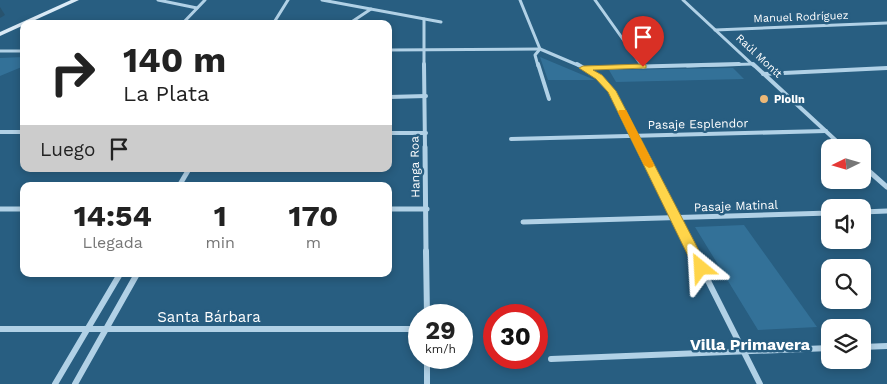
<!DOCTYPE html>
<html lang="es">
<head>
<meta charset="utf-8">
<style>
  :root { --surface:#fff; --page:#f6f6f6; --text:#222; --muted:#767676 }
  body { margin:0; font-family:"Work Sans",sans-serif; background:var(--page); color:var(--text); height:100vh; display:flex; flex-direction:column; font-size:19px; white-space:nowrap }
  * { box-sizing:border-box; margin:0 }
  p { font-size:16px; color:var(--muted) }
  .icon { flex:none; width:28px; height:28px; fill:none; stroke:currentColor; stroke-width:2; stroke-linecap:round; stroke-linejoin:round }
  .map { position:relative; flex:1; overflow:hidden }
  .side { position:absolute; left:20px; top:182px; width:372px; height:95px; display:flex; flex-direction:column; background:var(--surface); border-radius:10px; box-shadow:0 2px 8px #0003 }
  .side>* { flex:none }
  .hud { position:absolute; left:20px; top:20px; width:372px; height:152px; border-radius:10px; box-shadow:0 2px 8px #0003; background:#fff; color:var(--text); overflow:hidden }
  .needle { width:32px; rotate:265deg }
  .buttons { position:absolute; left:821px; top:139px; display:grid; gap:10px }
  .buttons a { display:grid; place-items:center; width:50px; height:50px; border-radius:10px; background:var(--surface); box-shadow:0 2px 8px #0003; font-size:25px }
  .speed { position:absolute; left:408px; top:304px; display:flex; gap:10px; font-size:25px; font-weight:700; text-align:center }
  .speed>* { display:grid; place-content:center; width:65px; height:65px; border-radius:50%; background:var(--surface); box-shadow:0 2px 8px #0003; line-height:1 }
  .speed small { font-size:12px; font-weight:400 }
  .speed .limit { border:8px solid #d22; background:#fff; color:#111 }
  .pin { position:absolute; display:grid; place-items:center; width:42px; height:42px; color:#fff; margin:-51px -21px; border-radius:50% 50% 50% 0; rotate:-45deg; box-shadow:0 0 5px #0007 }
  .pin .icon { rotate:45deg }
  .me { position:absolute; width:55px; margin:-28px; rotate:333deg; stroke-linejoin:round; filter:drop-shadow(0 0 4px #0008) }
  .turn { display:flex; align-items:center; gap:18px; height:105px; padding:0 20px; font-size:22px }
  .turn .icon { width:65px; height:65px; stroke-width:2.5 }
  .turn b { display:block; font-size:35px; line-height:42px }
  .then { display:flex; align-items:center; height:48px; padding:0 20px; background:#0003; gap:10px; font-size:19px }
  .eta { display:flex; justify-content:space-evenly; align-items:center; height:85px; text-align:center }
  .eta b { font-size:30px; font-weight:700; line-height:35px }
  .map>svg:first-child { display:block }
</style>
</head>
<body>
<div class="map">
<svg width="887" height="384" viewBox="0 0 887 384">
  <rect width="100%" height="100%" fill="#285e81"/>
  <!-- green -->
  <g fill="#337198">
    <polygon points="24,57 24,66 0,76 0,58"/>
    <polygon points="540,57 595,80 548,80"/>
    <polygon points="733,68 744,79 616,82 609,70"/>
    <polygon points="744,225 817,327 758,330 695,227"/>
  </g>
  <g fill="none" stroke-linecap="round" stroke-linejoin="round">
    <!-- minor-far3 -->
    <g stroke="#b1d1e6" stroke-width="3">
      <polyline points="158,0 197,8"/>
      <polyline points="322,0 441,22"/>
      <polyline points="520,0 540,49 580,66"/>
      <polyline points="595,0 642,66"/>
      <polyline points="683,0 754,66"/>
      <polyline points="424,19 424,66"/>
      <polyline points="350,23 371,9"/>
      <polyline points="182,24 205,0"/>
      <polyline points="273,24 288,0"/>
      <polyline points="715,30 887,23"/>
      <polyline points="389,50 540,49"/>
      <polyline points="0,51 24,51"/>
      <polyline points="538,66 535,55 540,49"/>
      <polyline points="687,66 753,64"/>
    </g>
    <!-- minor-far2 -->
    <g stroke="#b1d1e6" stroke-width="4">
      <polyline points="424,64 425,148"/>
      <polyline points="538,64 549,99"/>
      <path d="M577 64C615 83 623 112 641 148"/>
      <polyline points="641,64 643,67"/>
      <polyline points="753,64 844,148"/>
      <polyline points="586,68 739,64"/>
      <polyline points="763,74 887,68"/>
      <polyline points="389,97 426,96"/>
      <polyline points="0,132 24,132"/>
      <polyline points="389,133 426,133"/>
      <polyline points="511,139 826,131"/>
    </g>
    <!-- minor-far1 -->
    <g stroke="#b1d1e6" stroke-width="5">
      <polyline points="425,147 426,252"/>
      <polyline points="640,147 693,252"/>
      <polyline points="843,147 844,148"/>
      <polyline points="862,165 887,187"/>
      <polyline points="179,186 189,169"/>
      <polyline points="0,209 24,209"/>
      <polyline points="389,209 427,209"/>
      <polyline points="862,212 887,211"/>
      <polyline points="523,222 830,213"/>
    </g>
    <!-- minor -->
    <g stroke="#b1d1e6" stroke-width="6">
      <polyline points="426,251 427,315"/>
      <polyline points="693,251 760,384"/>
      <polyline points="0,329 419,329"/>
      <polyline points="862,347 887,346"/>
      <polyline points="427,358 427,384"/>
      <polyline points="551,359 830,348"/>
      <polyline points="55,384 120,274"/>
      <polyline points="75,384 137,274"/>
    </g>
    <!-- secondary -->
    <polygon fill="#daeaf6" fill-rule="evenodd" points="71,0 79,0 0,36 0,32"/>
  </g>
  <!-- shaded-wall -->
  <polygon fill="#28536e" points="0,7 5,15 0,18"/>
  <!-- route -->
  <polygon fill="#ffd54a" stroke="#a68a30" points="643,64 646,65 646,68 593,70 602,75 616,91 708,268 706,271 701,273 696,271 694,268 608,92 596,79 579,68 583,66"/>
  <!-- slow -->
  <polygon fill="#f59e0b" points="619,110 626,110 627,112 654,165 653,167 649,168 644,165 618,112"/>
  <!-- markers -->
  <circle fill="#edb877" stroke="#285e81" stroke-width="2" cx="764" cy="99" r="5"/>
  <g text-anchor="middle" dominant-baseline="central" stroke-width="5" stroke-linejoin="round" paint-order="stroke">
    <!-- far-street labels -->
    <g font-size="11" fill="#fff" stroke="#285e81">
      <text transform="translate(801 17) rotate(-2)">Manuel Rodríguez</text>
      <text transform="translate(759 56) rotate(43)">Raúl Montt</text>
    </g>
    <!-- far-poi labels -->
    <g font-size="11" font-weight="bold" fill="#fff" stroke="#285e81" text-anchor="start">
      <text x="774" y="99">Piolin</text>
    </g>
    <!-- street labels -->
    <g font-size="12" fill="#fff" stroke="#285e81">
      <text transform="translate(698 124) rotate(-1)">Pasaje Esplendor</text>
      <text transform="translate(415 167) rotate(-91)">Hanga Roa</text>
      <text transform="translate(736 206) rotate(-2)">Pasaje Matinal</text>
    </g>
    <!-- near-street labels -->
    <g font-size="15" fill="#fff" stroke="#285e81">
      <text x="209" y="317">Santa Bárbara</text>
    </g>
    <!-- near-neighbourhood labels -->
    <g font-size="16" font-weight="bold" fill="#fff" stroke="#285e81">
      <text x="750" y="344">Villa Primavera</text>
    </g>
  </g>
</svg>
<div class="buttons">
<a><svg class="needle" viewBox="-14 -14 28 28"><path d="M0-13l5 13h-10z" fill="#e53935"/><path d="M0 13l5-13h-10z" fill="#767676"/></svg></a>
<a><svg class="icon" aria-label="sound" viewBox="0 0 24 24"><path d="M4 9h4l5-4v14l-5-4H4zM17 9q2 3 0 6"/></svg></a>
<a><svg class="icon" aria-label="search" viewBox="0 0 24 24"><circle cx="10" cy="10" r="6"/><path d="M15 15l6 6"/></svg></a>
<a><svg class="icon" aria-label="layers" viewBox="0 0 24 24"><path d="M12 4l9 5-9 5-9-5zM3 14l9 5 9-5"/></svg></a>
</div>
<div class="speed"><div>29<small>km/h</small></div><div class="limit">30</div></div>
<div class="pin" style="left:643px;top:67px;background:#d93025"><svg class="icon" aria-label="arrive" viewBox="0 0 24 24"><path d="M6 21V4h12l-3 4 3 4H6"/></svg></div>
<svg class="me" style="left:701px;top:268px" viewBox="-20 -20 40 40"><path d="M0-17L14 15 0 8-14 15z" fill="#ffd54a" stroke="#fff" stroke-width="4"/></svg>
<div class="hud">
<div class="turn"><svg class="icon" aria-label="right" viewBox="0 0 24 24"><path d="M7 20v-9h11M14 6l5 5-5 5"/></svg><div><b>140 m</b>La Plata</div></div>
<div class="then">Luego<svg class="icon" aria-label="arrive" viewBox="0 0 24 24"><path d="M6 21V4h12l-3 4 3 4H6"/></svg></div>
</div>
<section class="side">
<div class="eta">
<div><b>14:54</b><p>Llegada</p></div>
<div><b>1</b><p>min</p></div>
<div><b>170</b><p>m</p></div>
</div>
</section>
</div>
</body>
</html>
